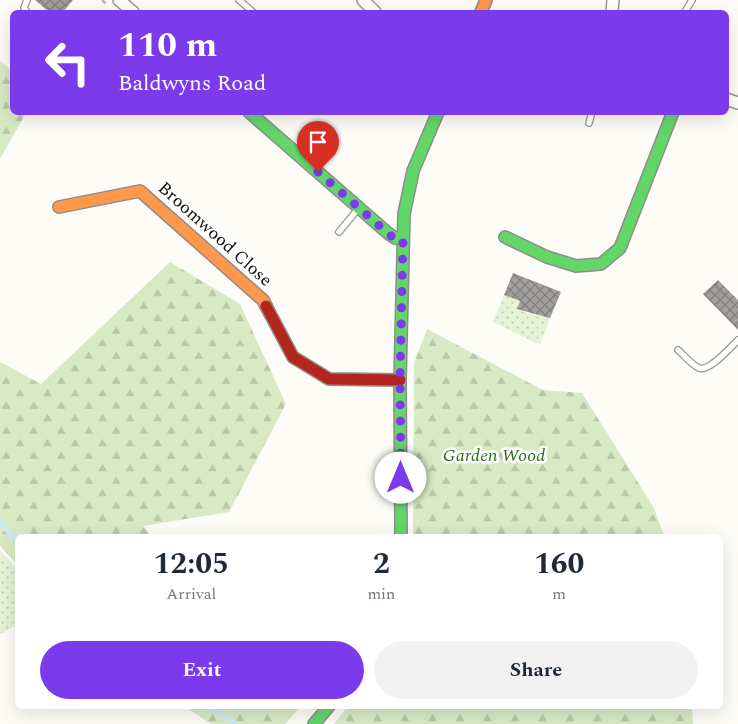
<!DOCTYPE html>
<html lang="en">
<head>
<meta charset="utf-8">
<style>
  :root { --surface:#fff; --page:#f2f2f3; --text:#1f2937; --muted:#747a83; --accent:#7c3aed }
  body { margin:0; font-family:Spectral,serif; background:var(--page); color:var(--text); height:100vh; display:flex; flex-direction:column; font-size:19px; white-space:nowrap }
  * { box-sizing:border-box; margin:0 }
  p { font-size:16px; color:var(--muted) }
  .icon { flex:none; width:28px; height:28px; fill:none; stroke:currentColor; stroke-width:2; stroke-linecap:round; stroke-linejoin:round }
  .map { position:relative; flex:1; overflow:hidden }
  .side { position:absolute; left:15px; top:534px; width:708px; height:175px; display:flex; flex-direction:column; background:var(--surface); border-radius:8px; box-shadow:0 5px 20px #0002 }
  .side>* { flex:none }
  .guide { position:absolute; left:10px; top:10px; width:719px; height:105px; border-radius:8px; box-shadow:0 5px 20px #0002; background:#7c3aed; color:#fff; overflow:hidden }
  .pin { position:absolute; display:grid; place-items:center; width:42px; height:42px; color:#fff; margin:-51px -21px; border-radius:50% 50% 50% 0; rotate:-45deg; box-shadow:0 0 5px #0007 }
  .pin .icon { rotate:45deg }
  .me { position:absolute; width:55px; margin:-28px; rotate:0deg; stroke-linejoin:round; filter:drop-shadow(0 0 4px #0008) }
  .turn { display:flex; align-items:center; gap:18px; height:105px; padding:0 25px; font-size:22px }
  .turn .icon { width:65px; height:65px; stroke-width:2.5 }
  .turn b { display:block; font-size:35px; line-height:42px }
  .eta { display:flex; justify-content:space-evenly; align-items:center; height:85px; text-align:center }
  .eta b { font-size:30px; font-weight:700; line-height:35px }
  .primary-button { display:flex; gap:10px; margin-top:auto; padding:10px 25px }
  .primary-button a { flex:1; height:58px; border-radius:30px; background:var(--accent); color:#fff; font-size:20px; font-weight:700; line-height:58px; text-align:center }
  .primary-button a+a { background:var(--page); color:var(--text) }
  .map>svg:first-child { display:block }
</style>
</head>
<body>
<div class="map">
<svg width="738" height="724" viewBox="0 0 738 724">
  <defs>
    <pattern id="forest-firs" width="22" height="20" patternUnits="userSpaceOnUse" patternTransform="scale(1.25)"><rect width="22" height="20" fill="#d8eac5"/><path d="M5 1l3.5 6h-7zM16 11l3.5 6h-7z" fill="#b8c8a8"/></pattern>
    <pattern id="garden-dots" width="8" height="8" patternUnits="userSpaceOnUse" patternTransform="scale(1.25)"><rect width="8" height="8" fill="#e7f3d7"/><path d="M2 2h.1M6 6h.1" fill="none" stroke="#c5cfb8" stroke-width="1.8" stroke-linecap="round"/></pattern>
    <pattern id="building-cross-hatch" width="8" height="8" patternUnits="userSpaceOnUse" patternTransform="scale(1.25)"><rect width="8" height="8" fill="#a19f9c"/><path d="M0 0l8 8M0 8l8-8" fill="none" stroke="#82807e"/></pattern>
  </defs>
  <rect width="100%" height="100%" fill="#fdfcf7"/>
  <!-- forest -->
  <g fill="url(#forest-firs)">
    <polygon points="0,61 12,70 12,112 26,113 0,159"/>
    <polygon points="170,262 240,304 286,404 229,512 143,526 151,536 18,536 17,564 0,546 0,362 41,384"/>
    <polygon points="427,329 543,390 582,393 654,508 664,536 413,536 414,363"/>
    <polygon points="184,706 301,706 285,724 211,724"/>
    <polygon points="348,706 692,706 693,724 334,724"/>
  </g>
  <!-- garden -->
  <g fill="url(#garden-dots)">
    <polygon points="504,295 520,301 518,309 528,313 529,309 532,313 539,314 550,318 540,345 493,322"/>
    <polygon points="0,551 18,570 17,625 0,634"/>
  </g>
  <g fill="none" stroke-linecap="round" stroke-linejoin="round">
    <!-- stream -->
    <g stroke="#cde8f7" stroke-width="4.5">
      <polyline points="0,522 18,543"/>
      <polyline points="207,706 236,724"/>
    </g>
  </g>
  <!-- building -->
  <g fill="url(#building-cross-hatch)">
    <polygon points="35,0 73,0 63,12 49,12"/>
    <polygon points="513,273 561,292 550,318 517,309 520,301 504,295"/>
    <polygon points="718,280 738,300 738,330 703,294"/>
  </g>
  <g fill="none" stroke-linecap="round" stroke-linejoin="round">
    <!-- lane casing -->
    <g stroke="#979795" stroke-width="8">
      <g id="lane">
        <polyline points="239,0 253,12"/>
        <polyline points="27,12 24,8 27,0"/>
        <polyline points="685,12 692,0"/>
        <polyline points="589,123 592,112"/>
        <polyline points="339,232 358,209"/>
        <path d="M678 350C684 355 692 365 699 368 709 372 731 347 738 340"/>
      </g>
    </g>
    <!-- street casing -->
    <g stroke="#979795" stroke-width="14">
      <g id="street">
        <polyline points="119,0 133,12"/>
        <polyline points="363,0 375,12"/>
        <polyline points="612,12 613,0"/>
        <polyline points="726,99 738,103"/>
      </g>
    </g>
    <!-- fast casing -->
    <g stroke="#8e8d8b" stroke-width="14">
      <g id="fast">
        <polyline points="249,112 389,234 395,238 403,239"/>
        <polyline points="505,237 547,257 576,266 601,264 620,248 673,112"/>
        <polyline points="401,536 400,380 404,214 413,171 438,112"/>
        <polyline points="314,724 329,706"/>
      </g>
    </g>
    <!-- slow casing -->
    <g stroke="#8e8d8b" stroke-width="14">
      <g id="slow">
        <polyline points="481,12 486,0"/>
        <polyline points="59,207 140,191 263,300 266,306"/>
      </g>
    </g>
    <!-- jam casing -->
    <g stroke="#8e8d8b" stroke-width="14">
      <polyline id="jam" points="266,306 293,357 329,379 400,380"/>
    </g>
    <!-- path -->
    <polyline stroke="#b9b9b8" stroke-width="2.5" stroke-dasharray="5 2.5" stroke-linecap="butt" points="102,0 107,5"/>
    <!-- lane -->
    <use href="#lane" stroke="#fffffe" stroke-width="5.5"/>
    <!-- street -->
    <use href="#street" stroke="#fffffe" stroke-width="11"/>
    <!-- fast -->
    <use href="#fast" stroke="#63d668" stroke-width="11"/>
    <!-- slow -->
    <use href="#slow" stroke="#ff974d" stroke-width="11"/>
    <!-- jam -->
    <use href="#jam" stroke="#b3261e" stroke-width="11"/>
  </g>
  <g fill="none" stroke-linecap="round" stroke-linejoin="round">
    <!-- route -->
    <polyline stroke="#7c3aed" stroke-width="9" stroke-dasharray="0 16.2" points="318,172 391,236 403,239 400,380 401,478"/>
  </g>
  <g text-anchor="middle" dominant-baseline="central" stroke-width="5" stroke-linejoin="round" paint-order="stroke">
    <!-- street labels -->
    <g font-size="18" fill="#111" stroke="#fff">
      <text transform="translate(215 234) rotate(42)">Broomwood Close</text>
    </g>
    <!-- park labels -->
    <g font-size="18" font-style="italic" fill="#2f6b1f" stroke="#fff">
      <text x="494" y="455">Garden Wood</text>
    </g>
  </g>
</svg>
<div class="pin" style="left:318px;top:172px;background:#d93025"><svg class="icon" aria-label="arrive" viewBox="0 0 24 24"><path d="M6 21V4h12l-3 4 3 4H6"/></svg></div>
<svg class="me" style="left:401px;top:478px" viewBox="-20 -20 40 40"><circle r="19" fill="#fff"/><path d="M0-13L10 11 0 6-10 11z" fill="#7c3aed"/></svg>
<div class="guide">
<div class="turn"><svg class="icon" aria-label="left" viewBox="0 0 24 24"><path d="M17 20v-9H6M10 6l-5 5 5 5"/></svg><div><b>110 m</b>Baldwyns Road</div></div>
</div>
<section class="side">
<div class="eta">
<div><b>12:05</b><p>Arrival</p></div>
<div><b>2</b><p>min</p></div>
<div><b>160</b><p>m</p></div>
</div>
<div class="primary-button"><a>Exit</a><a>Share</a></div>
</section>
</div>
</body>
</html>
